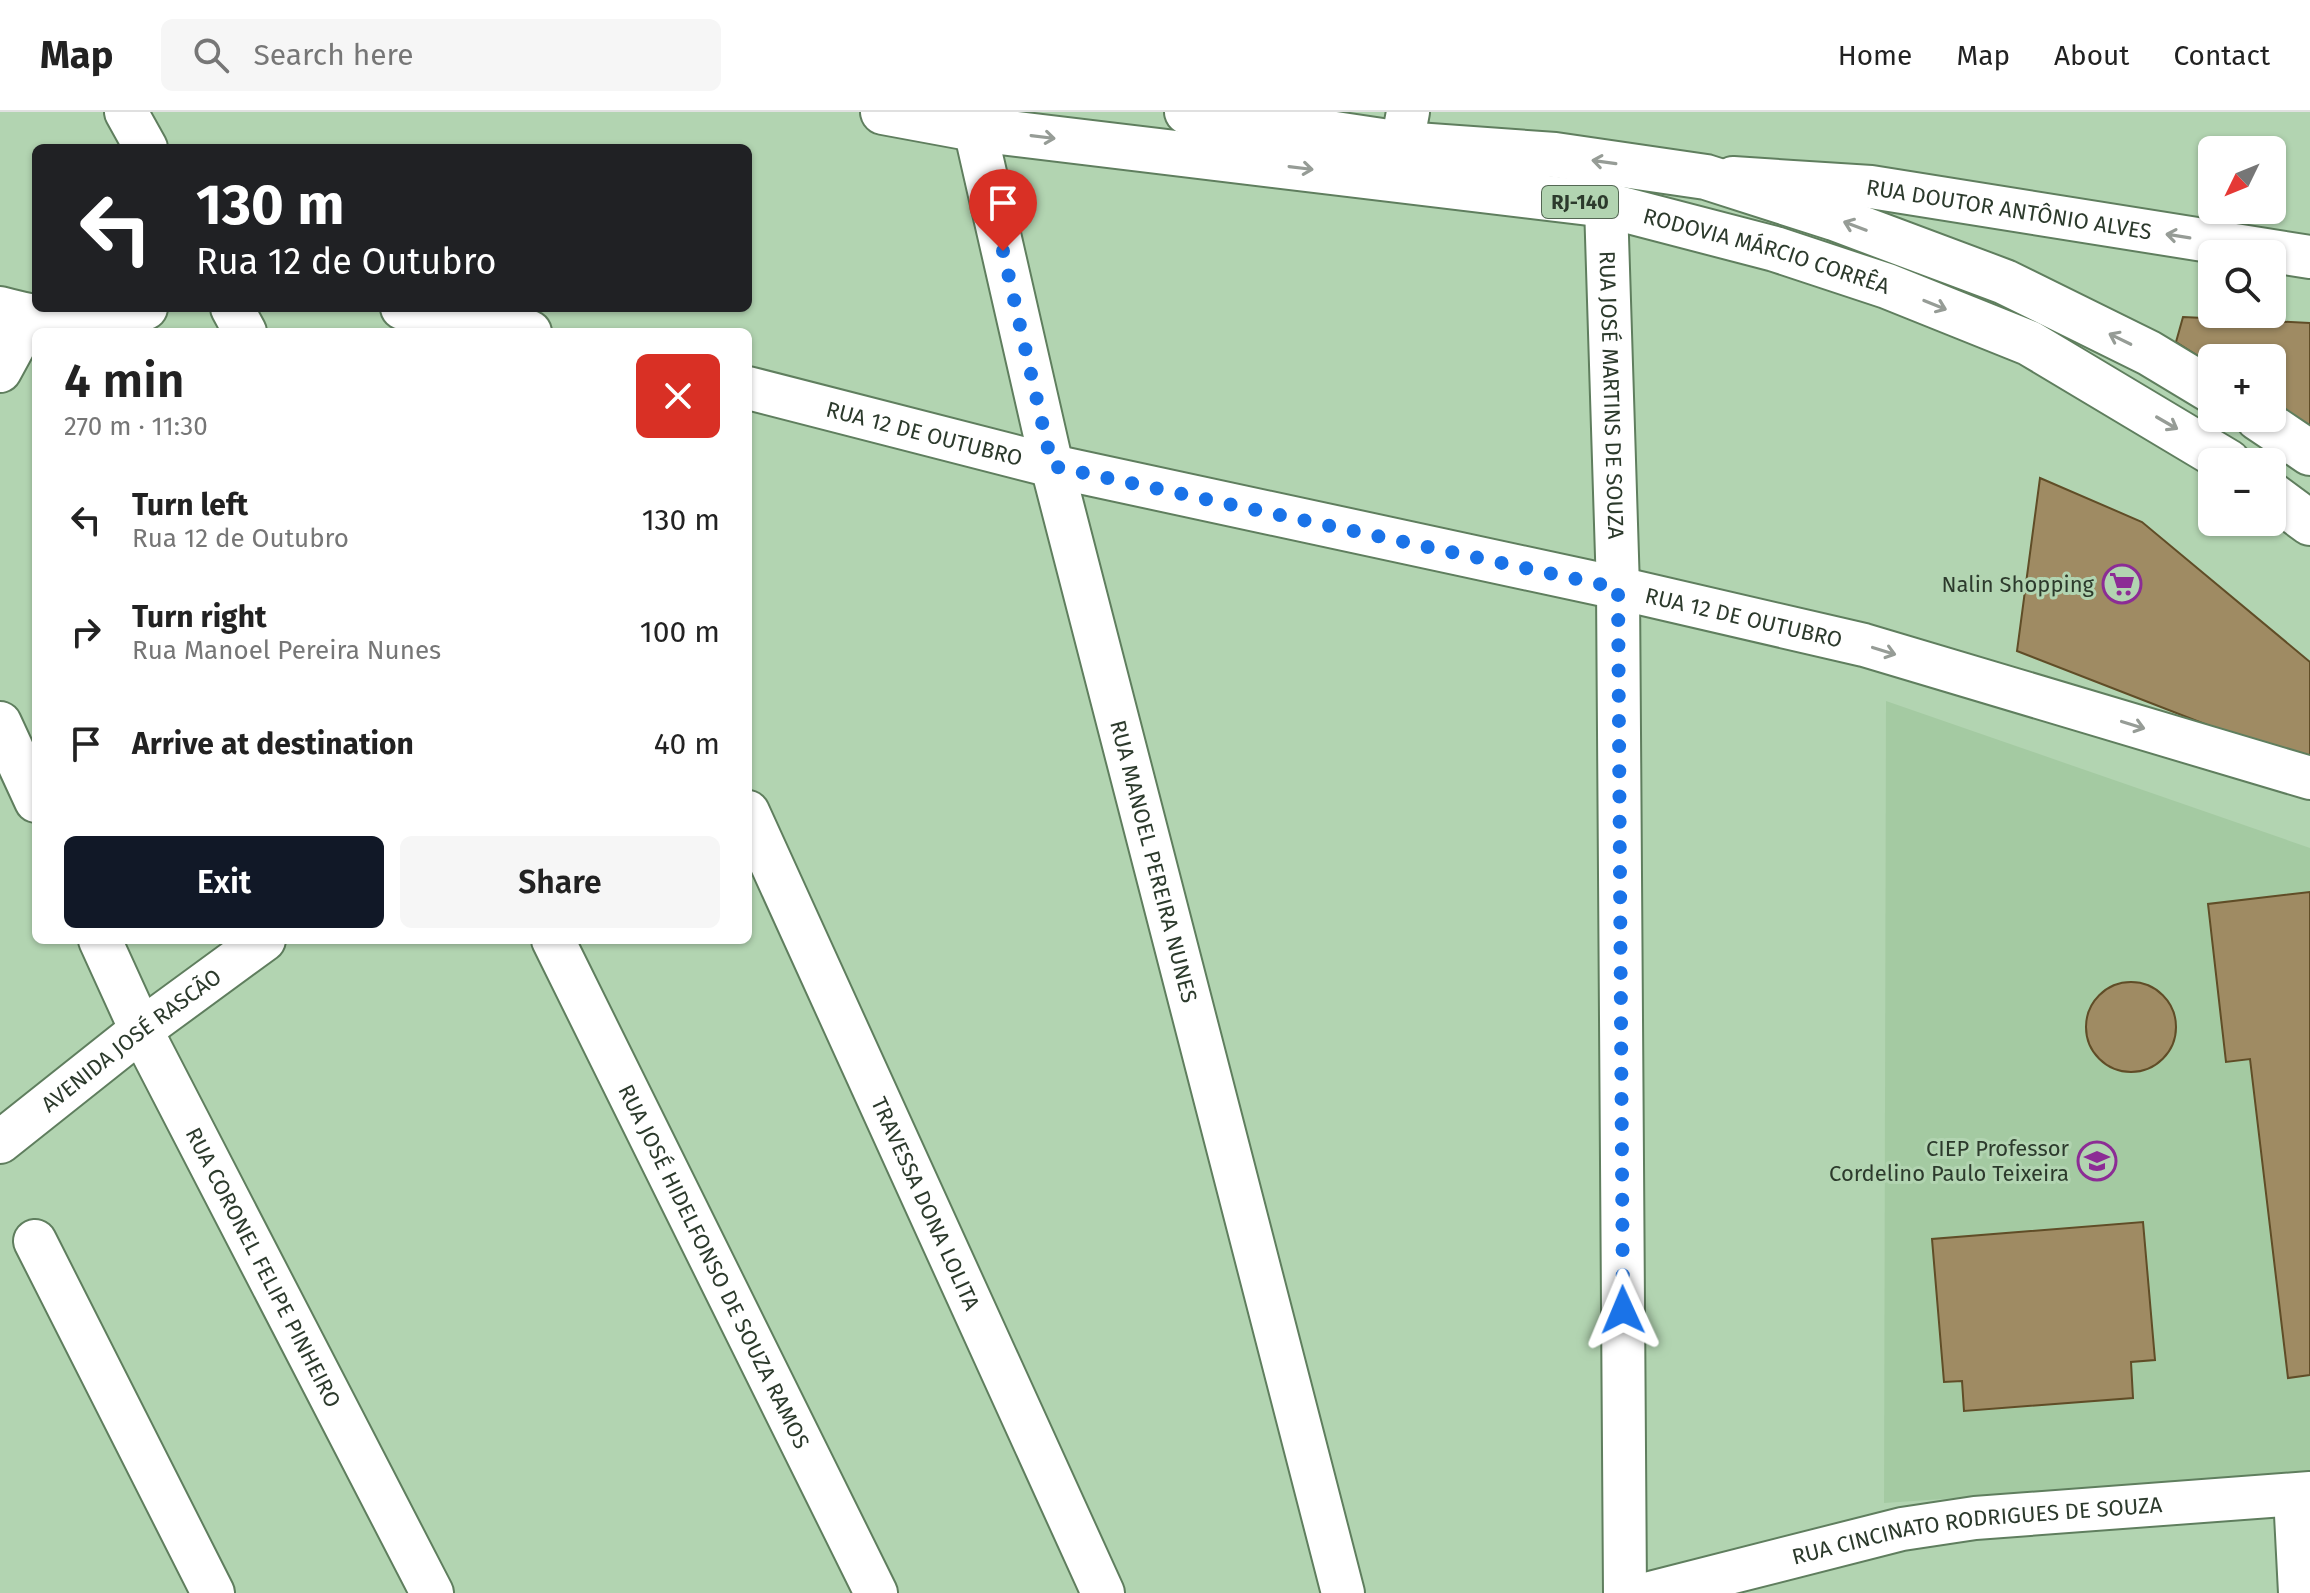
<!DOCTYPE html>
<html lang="en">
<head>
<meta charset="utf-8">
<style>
  :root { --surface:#fff; --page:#f6f6f6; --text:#222; --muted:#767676; --line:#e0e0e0; --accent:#111827 }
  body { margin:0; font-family:"Fira Sans",sans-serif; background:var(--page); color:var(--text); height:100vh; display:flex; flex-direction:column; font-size:30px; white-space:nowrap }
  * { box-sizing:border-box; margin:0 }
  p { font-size:26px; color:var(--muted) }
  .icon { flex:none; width:44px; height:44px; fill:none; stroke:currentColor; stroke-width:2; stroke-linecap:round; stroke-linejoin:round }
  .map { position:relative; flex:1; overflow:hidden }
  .panel { position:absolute; left:32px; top:216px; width:720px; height:616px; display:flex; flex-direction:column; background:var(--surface); border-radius:12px; box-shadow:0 2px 6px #0004 }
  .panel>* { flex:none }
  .banner { position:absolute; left:32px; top:32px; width:720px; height:168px; border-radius:12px; box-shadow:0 2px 6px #0004; background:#202124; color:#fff; overflow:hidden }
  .needle { width:52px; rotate:227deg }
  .fabs { position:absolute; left:2198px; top:24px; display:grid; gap:16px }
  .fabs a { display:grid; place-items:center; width:88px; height:88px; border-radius:12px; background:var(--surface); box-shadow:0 2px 6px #0004; font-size:40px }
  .pin { position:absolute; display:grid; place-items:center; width:68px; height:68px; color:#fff; margin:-82px -34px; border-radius:50% 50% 50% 0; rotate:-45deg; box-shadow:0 0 8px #0007 }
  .pin .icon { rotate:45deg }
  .me { position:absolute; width:88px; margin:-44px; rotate:359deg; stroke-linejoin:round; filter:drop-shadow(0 0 6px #0008) }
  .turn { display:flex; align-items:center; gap:28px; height:168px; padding:0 32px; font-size:36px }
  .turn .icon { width:104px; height:104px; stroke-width:2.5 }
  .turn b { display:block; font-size:56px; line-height:68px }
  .round { display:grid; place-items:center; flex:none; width:84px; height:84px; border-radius:12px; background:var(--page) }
  .summary { display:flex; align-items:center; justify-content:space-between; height:136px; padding:0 32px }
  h1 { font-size:48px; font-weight:600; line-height:60px }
  .primary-button { display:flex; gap:16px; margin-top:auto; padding:16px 32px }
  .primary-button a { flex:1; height:92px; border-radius:12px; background:var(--accent); color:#fff; font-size:32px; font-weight:600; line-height:92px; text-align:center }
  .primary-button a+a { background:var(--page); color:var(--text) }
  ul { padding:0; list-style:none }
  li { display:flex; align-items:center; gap:24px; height:112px; padding:0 32px }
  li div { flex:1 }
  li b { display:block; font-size:30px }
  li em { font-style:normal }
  header { display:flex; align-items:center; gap:48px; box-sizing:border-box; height:112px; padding:0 40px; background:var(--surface); border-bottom:2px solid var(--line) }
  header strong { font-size:38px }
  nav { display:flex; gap:44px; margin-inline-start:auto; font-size:28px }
  .search { width:560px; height:72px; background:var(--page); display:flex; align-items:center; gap:20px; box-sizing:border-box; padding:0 28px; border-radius:12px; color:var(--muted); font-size:30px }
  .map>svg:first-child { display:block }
</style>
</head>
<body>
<header>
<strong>Map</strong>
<div class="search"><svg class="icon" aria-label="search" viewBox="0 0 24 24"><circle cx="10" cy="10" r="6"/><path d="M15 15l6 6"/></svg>Search here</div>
<nav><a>Home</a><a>Map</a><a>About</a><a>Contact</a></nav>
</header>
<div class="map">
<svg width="2310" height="1481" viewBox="0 0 2310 1481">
  <rect width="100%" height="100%" fill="#b2d4b1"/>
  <!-- built -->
  <polygon fill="#a4caa2" points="1886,589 2310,736 2310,1362 1884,1391"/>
  <!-- building -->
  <g fill="#9f8b63" stroke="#604d27" stroke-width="2">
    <polygon points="2183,205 2310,211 2310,318 2272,293 2272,246 2212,246 2212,253 2176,230"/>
    <polygon points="2040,366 2142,410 2310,550 2310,653 2017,539"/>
    <polygon points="2310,780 2310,1263 2288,1266 2250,947 2226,950 2208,792"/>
    <circle cx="2131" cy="915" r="45"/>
    <polygon points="2143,1110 2155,1248 2131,1250 2133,1286 1964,1299 1962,1269 1944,1270 1932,1127"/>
  </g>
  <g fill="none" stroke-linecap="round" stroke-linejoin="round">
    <!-- minor casing -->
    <g stroke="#5f7e5e" stroke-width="46">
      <g id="minor">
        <polyline points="126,0 146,36"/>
        <path id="s1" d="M975 17 1052 354 1343 1481"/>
        <polyline points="1402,32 1408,0"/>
        <path id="s2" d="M1733 66 1871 75 2310 145"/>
        <path id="s3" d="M1606 93 1618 476 1625 1481"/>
        <path d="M0 196C48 209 99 217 146 196"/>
        <polyline points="232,196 245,220"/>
        <polyline points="402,196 530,220"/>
        <polyline points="0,259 30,204"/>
        <path id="s4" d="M748 276 1052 354 1618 476 1864 533 2310 666"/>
        <polyline points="0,611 36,689"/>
        <path id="s5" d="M748 700 1103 1481"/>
        <path id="s6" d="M100 828 141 918 432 1481"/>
        <path id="s7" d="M553 828 876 1481"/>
        <path id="s8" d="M0 1030 141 918 264 828"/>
        <polyline points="35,1129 213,1481"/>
        <polyline points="2295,1383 2300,1481"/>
        <path id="s9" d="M1650 1481 1902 1417 1975 1406 2310 1381"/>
      </g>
    </g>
    <!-- highway casing -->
    <g stroke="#5f7e5e" stroke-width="48">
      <g id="highway">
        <path id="s10" d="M883 0 975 17 1606 93 1775 137 1887 174 2029 231 2228 350"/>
        <polyline points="1187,0 1402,32 1555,43 1706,65 1834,106 2005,170 2149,241 2212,279"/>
        <polyline points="2258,306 2310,341"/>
        <polyline points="2272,383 2310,411"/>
      </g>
    </g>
    <!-- minor -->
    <use href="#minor" stroke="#fff" stroke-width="42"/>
    <!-- highway -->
    <use href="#highway" stroke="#fff" stroke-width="44"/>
  </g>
  <!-- one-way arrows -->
  <defs><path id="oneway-shaft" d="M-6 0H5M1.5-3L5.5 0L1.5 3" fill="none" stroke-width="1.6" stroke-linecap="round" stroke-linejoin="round" transform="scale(2)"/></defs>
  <g stroke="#969c96">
    <use href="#oneway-shaft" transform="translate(1043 25) rotate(7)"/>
    <use href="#oneway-shaft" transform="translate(1604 50) rotate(-172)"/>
    <use href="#oneway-shaft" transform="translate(1301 56) rotate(7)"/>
    <use href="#oneway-shaft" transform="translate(1855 114) rotate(-159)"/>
    <use href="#oneway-shaft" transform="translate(2178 124) rotate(-171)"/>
    <use href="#oneway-shaft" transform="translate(1935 193) rotate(22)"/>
    <use href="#oneway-shaft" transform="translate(2120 227) rotate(-154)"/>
    <use href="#oneway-shaft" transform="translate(2167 311) rotate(30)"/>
    <use href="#oneway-shaft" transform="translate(1884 539) rotate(17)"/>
    <use href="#oneway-shaft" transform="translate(2133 613) rotate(17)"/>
  </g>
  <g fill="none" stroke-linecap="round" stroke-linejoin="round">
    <!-- route -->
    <polyline stroke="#1a73e8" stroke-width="14" stroke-dasharray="0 25.2" points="1003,139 1052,354 1618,476 1623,1198"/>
  </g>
  <!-- icons -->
  <defs>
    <g id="supermarket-ring" transform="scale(2)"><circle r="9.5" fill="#b2d4b1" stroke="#8c2c95" stroke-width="1.5"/><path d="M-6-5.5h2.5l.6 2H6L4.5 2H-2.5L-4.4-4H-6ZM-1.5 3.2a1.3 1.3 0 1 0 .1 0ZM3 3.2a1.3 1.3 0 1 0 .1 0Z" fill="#8c2c95"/></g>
    <g id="school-ring" transform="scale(2)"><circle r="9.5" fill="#b2d4b1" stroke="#8c2c95" stroke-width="1.5"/><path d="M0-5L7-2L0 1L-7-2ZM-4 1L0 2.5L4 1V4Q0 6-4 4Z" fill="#8c2c95"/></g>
  </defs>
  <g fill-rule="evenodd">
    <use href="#supermarket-ring" x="2122" y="472"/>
    <use href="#school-ring" x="2097" y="1049"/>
  </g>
  <g text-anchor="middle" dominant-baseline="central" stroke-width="6" stroke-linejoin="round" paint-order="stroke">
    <!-- shield labels -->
    <rect fill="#b2d4b1" stroke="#546854" stroke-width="2" x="1542" y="74" width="76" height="32" rx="6"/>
    <g font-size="20" font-weight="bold" fill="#2c3a2c">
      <text x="1580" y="90">RJ-140</text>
    </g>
    <!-- street labels -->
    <g font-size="22" fill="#2c3a2c" stroke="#b2d4b1">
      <text stroke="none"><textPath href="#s2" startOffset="278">RUA DOUTOR ANTÔNIO ALVES</textPath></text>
      <text stroke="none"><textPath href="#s10" startOffset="896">RODOVIA MÁRCIO CORRÊA</textPath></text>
      <text stroke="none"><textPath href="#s3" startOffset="190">RUA JOSÉ MARTINS DE SOUZA</textPath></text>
      <text stroke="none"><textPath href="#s4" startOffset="182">RUA 12 DE OUTUBRO</textPath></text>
      <text stroke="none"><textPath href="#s4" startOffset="1022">RUA 12 DE OUTUBRO</textPath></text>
      <text stroke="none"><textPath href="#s1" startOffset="754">RUA MANOEL PEREIRA NUNES</textPath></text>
      <text stroke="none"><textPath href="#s8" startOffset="166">AVENIDA JOSÉ RASCÃO</textPath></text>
      <text stroke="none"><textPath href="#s5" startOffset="430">TRAVESSA DONA LOLITA</textPath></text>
      <text stroke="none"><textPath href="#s7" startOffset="364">RUA JOSÉ HIDELFONSO DE SOUZA RAMOS</textPath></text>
      <text stroke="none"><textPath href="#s6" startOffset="366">RUA CORONEL FELIPE PINHEIRO</textPath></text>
      <text stroke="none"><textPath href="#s9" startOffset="334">RUA CINCINATO RODRIGUES DE SOUZA</textPath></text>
    </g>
    <!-- poi labels -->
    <g font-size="22" fill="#2c3a2c" stroke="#b2d4b1" text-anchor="end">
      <text x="2094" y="472">Nalin Shopping</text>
      <text x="2069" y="1036">CIEP Professor<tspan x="2069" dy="25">Cordelino Paulo Teixeira</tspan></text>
    </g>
  </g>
</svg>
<div class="fabs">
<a><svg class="needle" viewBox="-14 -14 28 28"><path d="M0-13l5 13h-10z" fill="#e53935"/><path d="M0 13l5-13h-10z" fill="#767676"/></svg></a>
<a><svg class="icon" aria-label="search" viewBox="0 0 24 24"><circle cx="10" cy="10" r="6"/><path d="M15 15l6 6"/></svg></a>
<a>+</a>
<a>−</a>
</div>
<div class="pin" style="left:1003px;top:139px;background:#d93025"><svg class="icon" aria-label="arrive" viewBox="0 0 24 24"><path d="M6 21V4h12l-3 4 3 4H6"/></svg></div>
<svg class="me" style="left:1623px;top:1198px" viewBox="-20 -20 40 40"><path d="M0-17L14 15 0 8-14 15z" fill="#1a73e8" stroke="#fff" stroke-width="4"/></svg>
<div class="banner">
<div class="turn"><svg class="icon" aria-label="left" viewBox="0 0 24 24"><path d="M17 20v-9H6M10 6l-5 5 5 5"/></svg><div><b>130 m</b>Rua 12 de Outubro</div></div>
</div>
<section class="panel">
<div class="summary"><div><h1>4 min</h1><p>270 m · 11:30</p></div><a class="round" style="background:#d93025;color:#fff"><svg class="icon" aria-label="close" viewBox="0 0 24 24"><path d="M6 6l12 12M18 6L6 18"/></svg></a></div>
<ul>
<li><svg class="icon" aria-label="left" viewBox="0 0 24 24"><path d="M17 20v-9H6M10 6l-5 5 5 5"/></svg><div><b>Turn left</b><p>Rua 12 de Outubro</p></div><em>130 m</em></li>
<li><svg class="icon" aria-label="right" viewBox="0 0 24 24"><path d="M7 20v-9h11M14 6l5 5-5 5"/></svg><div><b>Turn right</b><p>Rua Manoel Pereira Nunes</p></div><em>100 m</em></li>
<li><svg class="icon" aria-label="arrive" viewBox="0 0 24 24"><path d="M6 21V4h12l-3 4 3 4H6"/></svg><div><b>Arrive at destination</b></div><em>40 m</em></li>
</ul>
<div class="primary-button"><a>Exit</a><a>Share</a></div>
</section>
</div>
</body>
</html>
